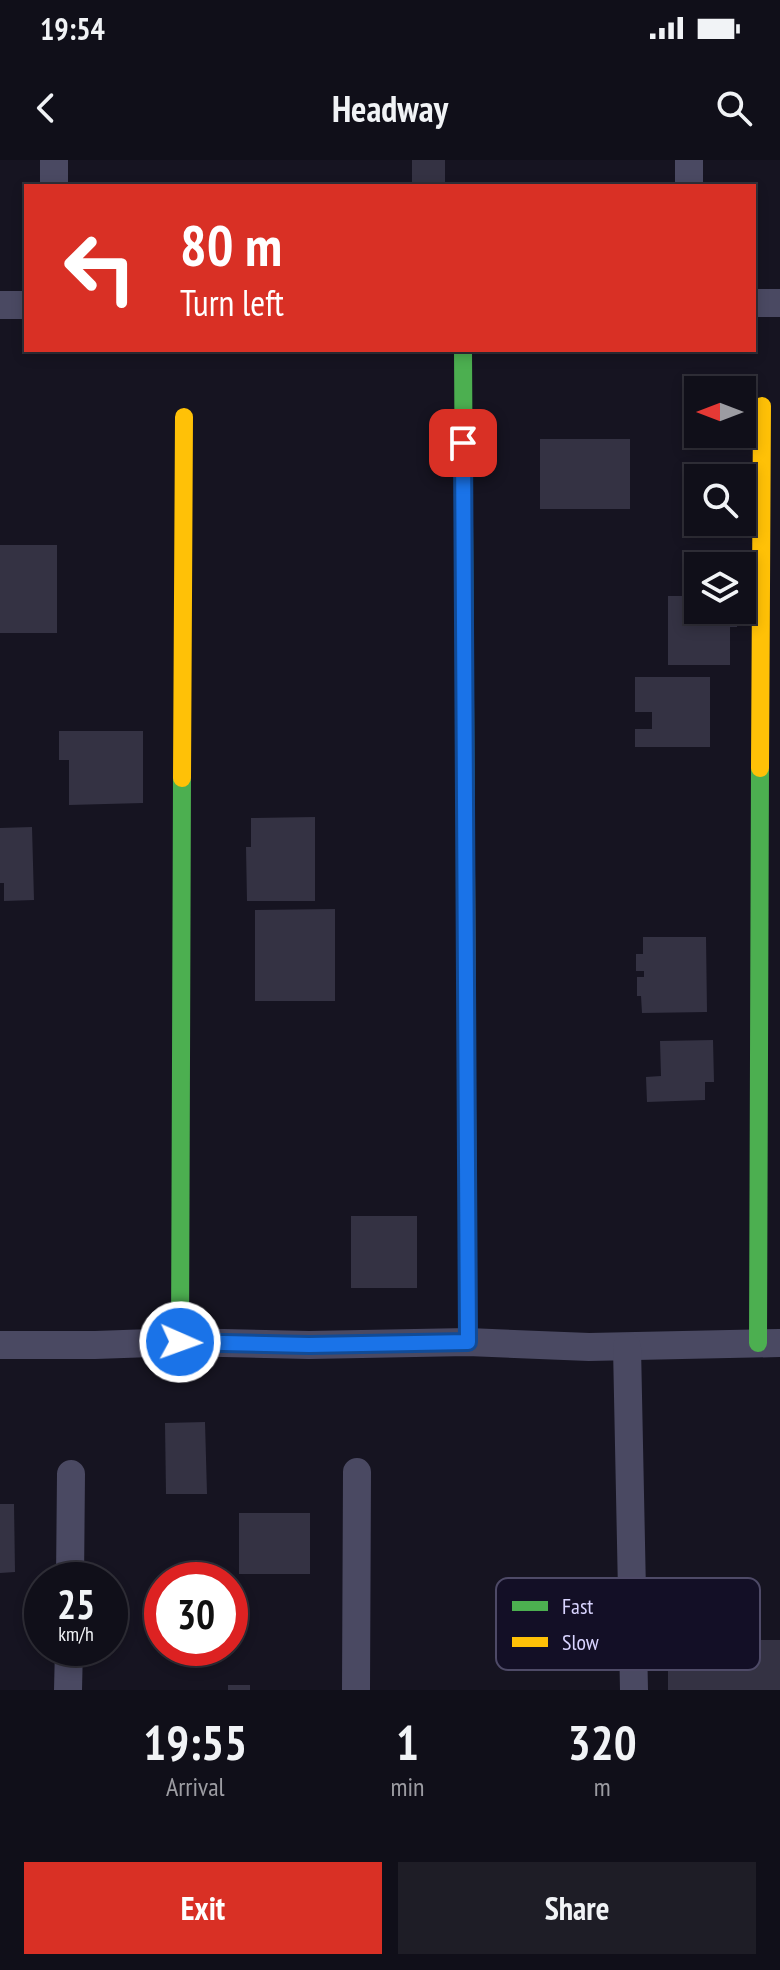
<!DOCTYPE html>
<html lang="en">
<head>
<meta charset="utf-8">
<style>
  :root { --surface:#100f19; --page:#1e1d26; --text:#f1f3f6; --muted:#9c9ca2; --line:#302f38; --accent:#d93025 }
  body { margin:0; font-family:"PT Sans Narrow",sans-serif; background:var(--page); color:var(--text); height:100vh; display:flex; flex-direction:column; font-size:30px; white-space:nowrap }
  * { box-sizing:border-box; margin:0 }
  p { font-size:26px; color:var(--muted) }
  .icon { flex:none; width:44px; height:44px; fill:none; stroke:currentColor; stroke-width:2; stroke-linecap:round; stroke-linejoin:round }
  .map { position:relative; height:1530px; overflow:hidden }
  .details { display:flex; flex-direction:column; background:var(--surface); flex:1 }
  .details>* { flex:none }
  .guide { position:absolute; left:24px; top:24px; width:732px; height:168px; border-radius:0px; box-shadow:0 4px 12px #0003,0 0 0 2px var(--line); background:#d93025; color:#fff; overflow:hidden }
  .needle { width:52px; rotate:270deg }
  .buttons { position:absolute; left:684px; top:216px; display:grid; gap:16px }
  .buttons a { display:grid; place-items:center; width:72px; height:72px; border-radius:0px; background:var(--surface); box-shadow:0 4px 12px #0003,0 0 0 2px var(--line); font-size:40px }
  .speed { position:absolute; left:24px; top:1402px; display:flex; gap:16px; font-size:40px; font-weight:700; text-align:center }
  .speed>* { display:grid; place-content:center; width:104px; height:104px; border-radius:50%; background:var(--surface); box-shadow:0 4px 12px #0003,0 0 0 2px var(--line); line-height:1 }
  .speed small { font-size:20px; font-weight:400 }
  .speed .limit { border:12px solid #d22; background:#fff; color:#111 }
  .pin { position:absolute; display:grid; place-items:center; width:68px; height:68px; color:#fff; margin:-34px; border-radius:16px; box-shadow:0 4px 12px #0006 }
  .me { position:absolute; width:88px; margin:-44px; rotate:92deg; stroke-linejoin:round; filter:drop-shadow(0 0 6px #0008) }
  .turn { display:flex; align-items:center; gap:28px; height:168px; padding:0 24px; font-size:36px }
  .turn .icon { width:104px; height:104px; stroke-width:2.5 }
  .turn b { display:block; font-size:56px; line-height:68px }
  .eta { display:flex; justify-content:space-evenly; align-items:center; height:136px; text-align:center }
  .eta b { font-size:48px; font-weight:600; line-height:56px }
  .primary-button { display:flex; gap:16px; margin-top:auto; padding:16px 24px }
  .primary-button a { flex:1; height:92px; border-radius:0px; background:var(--accent); color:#fff; font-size:32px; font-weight:600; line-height:92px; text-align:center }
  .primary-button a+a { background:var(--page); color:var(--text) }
  .status { display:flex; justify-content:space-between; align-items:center; height:56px; padding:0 40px; background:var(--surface); direction:ltr }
  .status svg { height:22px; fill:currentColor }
  header { display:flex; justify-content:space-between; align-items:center; height:104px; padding:0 24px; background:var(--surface); font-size:36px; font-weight:600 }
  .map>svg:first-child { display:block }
</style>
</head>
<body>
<div class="status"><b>19:54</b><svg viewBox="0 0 49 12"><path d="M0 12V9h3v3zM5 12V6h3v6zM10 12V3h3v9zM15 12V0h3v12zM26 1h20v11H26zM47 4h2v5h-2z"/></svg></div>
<header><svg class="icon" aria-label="back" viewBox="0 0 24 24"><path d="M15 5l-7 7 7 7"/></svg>Headway<svg class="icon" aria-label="search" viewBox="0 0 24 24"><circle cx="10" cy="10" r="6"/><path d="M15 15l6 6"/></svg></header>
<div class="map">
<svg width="780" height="1530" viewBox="0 0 780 1530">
  <rect width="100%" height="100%" fill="#161421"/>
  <!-- building -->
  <g fill="#343243">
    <rect x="412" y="0" width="33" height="26"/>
    <rect x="540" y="279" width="90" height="70"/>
    <rect x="0" y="385" width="57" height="88"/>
    <polygon points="668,436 698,436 698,450 737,450 737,467 730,467 730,505 668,505"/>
    <polygon points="635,517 710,517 710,587 635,587 635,569 652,569 652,552 635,552"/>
    <polygon points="59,571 143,571 143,643 69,645 69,600 59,600"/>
    <polygon points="315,657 315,741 247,741 246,687 251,687 251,658"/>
    <polygon points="32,667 34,740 4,741 4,723 0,723 0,668"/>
    <polygon points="335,749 335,841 255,841 255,750"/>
    <polygon points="643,777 706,777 707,852 642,853 641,836 637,836 637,817 644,817 644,811 636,811 636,794 643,794"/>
    <polygon points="713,880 714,922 705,922 705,940 647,942 646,917 661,916 660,881"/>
    <rect x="351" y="1056" width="66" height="72"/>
    <polygon points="205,1262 207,1334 166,1334 165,1263"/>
    <polygon points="0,1344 14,1344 15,1412 0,1413"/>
    <rect x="239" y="1353" width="71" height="61"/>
    <rect x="668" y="1480" width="112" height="50"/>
    <rect x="228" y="1525" width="22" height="5"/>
  </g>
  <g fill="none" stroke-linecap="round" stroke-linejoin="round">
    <!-- street -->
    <g stroke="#4a4962" stroke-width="28">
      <polyline points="689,0 689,26"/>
      <polyline points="54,26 54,0"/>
      <polyline points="754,143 780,143"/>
      <polyline points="0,145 26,145"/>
      <polyline points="0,1185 95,1185 180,1182 309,1185 468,1182 589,1187 780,1183"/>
      <polyline points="627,1187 634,1530"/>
      <polyline points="70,1420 71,1314"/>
      <polyline points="68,1530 69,1488"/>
      <polyline points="356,1530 357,1312"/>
    </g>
    <!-- fast -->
    <g stroke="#4caf50" stroke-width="18">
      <polyline points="463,190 466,708"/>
      <polyline points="180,1182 182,618"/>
      <polyline points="758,1183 760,608"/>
    </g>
    <!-- slow -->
    <g stroke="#ffc107" stroke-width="18">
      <polyline points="760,608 762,246"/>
      <polyline points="182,618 184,257"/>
      <polyline points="466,708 468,1182"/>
    </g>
  </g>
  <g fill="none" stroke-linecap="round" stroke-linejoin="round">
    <!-- route casing -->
    <g stroke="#114b97" stroke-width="20">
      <polyline id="route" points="180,1182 309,1185 468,1182 463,283"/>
    </g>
    <!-- route -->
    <use href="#route" stroke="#1a73e8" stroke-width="14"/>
  </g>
  <!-- legend -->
  <rect x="496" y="1418" width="264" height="92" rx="12" fill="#130f26" stroke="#4e4a67" stroke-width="2"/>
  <rect x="512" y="1441" width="36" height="10" fill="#4caf50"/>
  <rect x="512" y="1477" width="36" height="10" fill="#ffc107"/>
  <g font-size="22" fill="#d9d4ff">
    <text x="562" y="1454">Fast</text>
    <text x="562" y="1490">Slow</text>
  </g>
</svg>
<div class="buttons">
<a><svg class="needle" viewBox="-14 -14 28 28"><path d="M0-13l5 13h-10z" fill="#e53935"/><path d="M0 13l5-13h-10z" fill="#9c9ca2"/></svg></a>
<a><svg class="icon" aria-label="search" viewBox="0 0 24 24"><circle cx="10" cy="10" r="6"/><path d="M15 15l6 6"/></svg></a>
<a><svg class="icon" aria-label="layers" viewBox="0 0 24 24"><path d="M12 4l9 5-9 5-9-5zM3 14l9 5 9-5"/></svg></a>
</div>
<div class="speed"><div>25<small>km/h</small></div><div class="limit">30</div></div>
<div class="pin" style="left:463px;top:283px;background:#d93025"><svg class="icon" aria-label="arrive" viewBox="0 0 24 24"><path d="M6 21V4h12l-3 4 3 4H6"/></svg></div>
<svg class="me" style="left:180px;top:1182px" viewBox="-20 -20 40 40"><circle r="17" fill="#1a73e8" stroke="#fff" stroke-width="3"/><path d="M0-11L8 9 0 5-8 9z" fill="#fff"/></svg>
<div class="guide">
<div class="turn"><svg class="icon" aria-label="left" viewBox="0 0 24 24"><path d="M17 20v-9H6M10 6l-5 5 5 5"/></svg><div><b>80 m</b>Turn left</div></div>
</div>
</div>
<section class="details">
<div class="eta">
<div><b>19:55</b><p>Arrival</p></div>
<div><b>1</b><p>min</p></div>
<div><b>320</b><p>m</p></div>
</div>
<div class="primary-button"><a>Exit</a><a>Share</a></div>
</section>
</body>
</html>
